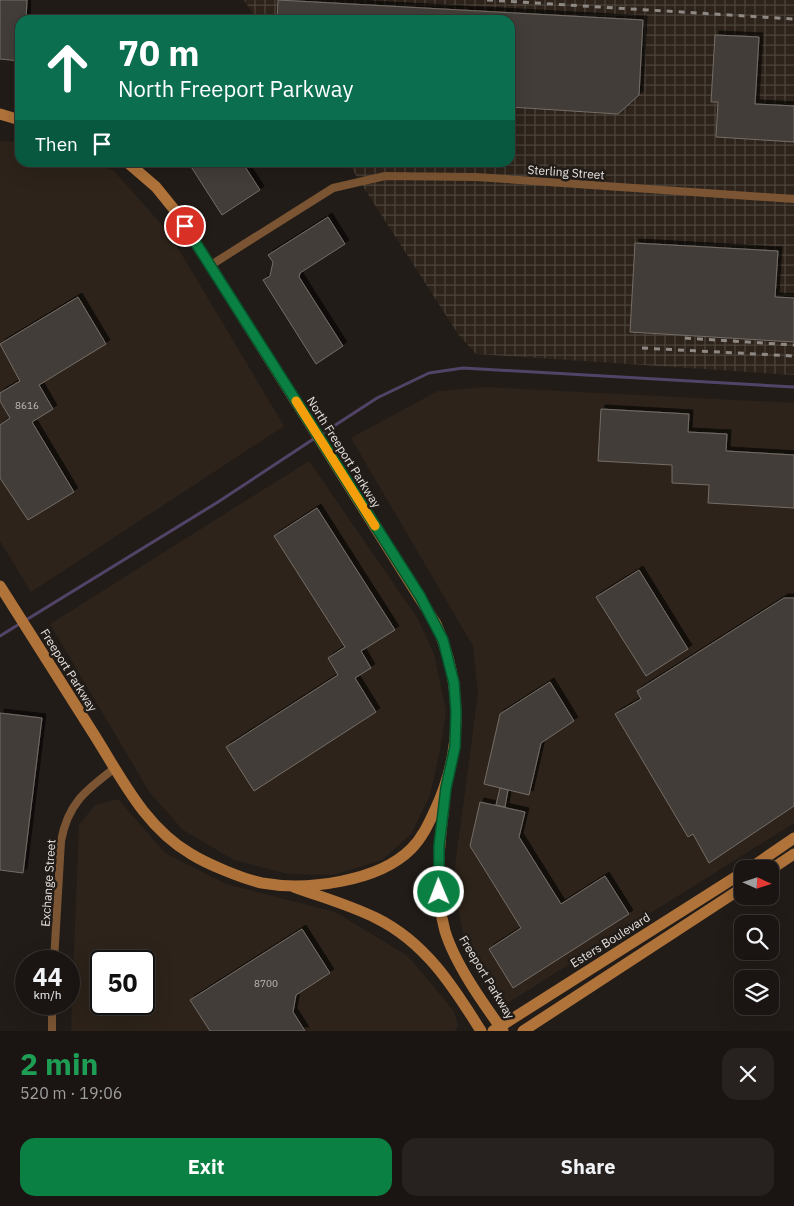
<!DOCTYPE html>
<html lang="en">
<head>
<meta charset="utf-8">
<style>
  :root { --surface:#1a1512; --page:#272220; --text:#f1f3f6; --muted:#9f9f9f; --line:#383432; --accent:#0b8043 }
  body { margin:0; font-family:"IBM Plex Sans",sans-serif; background:var(--page); color:var(--text); height:100vh; display:flex; flex-direction:column; font-size:19px; white-space:nowrap }
  * { box-sizing:border-box; margin:0 }
  p { font-size:16px; color:var(--muted) }
  .icon { flex:none; width:28px; height:28px; fill:none; stroke:currentColor; stroke-width:2; stroke-linecap:round; stroke-linejoin:round }
  .map { position:relative; height:1031px; overflow:hidden }
  .drawer { display:flex; flex-direction:column; background:var(--surface); flex:1 }
  .drawer>* { flex:none }
  .banner { position:absolute; left:15px; top:15px; width:500px; height:152px; border-radius:15px; box-shadow:0 5px 20px #0002,0 0 0 1px var(--line); background:#0b6e4f; color:#fff; overflow:hidden }
  .needle { width:32px; rotate:93deg }
  .controls { position:absolute; left:734px; top:860px; display:grid; gap:10px }
  .controls a { display:grid; place-items:center; width:45px; height:45px; border-radius:10px; background:var(--surface); box-shadow:0 5px 20px #0002,0 0 0 1px var(--line); font-size:25px }
  .speed { position:absolute; left:15px; top:950px; display:flex; gap:10px; font-size:25px; font-weight:700; text-align:center }
  .speed>* { display:grid; place-content:center; width:65px; height:65px; border-radius:50%; background:var(--surface); box-shadow:0 5px 20px #0002,0 0 0 1px var(--line); line-height:1 }
  .speed small { font-size:12px; font-weight:400 }
  .speed .limit { border:2px solid #111; border-radius:8px; background:#fff; color:#111 }
  .pin { position:absolute; display:grid; place-items:center; width:42px; height:42px; color:#fff; margin:-21px; border:2px solid #fff; border-radius:50%; box-shadow:0 1px 5px #0007 }
  .me { position:absolute; width:55px; margin:-28px; rotate:359deg; stroke-linejoin:round; filter:drop-shadow(0 0 4px #0008) }
  .turn { display:flex; align-items:center; gap:18px; height:105px; padding:0 20px; font-size:22px }
  .turn .icon { width:65px; height:65px; stroke-width:2.5 }
  .turn b { display:block; font-size:35px; line-height:42px }
  .then { display:flex; align-items:center; height:48px; padding:0 20px; background:#0003; gap:10px; font-size:19px }
  .round { display:grid; place-items:center; flex:none; width:52px; height:52px; border-radius:15px; background:var(--page) }
  .head { display:flex; align-items:center; justify-content:space-between; height:85px; padding:0 20px }
  h1 { font-size:30px; font-weight:700; line-height:38px; color:#1e9e55 }
  .cta { display:flex; gap:10px; margin-top:auto; padding:10px 20px }
  .cta a { flex:1; height:58px; border-radius:15px; background:var(--accent); color:#fff; font-size:20px; font-weight:700; line-height:58px; text-align:center }
  .cta a+a { background:var(--page); color:var(--text) }
  .map>svg:first-child { display:block }
</style>
</head>
<body>
<div class="map">
<svg width="794" height="1031" viewBox="0 0 794 1031">
  <defs>
    <pattern id="industrial-grid" width="8" height="8" patternUnits="userSpaceOnUse" patternTransform="scale(1.25)"><rect width="8" height="8" fill="#2d231a"/><path d="M0 4h8M4 0v8" fill="none" stroke="#4b433b"/></pattern>
    <filter id="shadow"><feDropShadow dx="4" dy="-4" stdDeviation="0" flood-color="#0009"/></filter>
  </defs>
  <rect width="100%" height="100%" fill="#221c18"/>
  <!-- built -->
  <g fill="#2d231a" fill-rule="evenodd">
    <polygon points="5,141 20,142 20,162 97,163 114,171 169,233 284,426 31,592 0,541 0,142"/>
    <polygon points="485,387 794,403 794,823 503,1006 465,942 453,882 478,694 473,646 351,438 438,391"/>
    <polygon points="309,461 418,619 434,654 446,711 439,755 430,795 411,834 382,860 333,875 288,874 234,860 183,830 150,793 50,624"/>
    <path d="M118 799 165 853 226 884 335 912 408 956 453 1010 458 1025 455 1031H71L79 825 95 805ZM101 961H144V1004H101Z"/>
  </g>
  <!-- industrial -->
  <polygon fill="url(#industrial-grid)" points="244,0 794,0 794,375 476,354 458,334 348,163 510,162 510,20 257,20"/>
  <g fill="none" stroke-linecap="round" stroke-linejoin="round">
    <!-- stream -->
    <g stroke="#524468" stroke-width="3">
      <polyline points="320,435 377,398 429,373 463,368 794,387"/>
      <polyline points="26,620 218,502 315,438"/>
      <polyline points="0,636 21,623"/>
    </g>
  </g>
  <!-- building -->
  <g fill="#433d37" stroke="#746d67" filter="url(#shadow)">
    <polygon points="0,0 27,0 26,20 20,20 20,61 0,59"/>
    <polygon points="278,0 643,20 639,95 618,114 510,107 510,20 277,20"/>
    <polygon points="715,35 759,37 755,104 794,106 794,142 716,137 718,102 711,102"/>
    <polygon points="188,162 242,162 260,190 222,215"/>
    <polygon points="328,217 345,244 300,273 299,277 343,346 316,364 263,280 270,276 273,262 268,255"/>
    <polygon points="635,243 778,251 775,297 794,298 794,342 630,332"/>
    <polygon points="78,297 106,344 39,385 53,409 32,422 74,492 28,520 0,478 0,425 10,418 0,401 0,393 20,381 0,344"/>
    <polygon points="601,409 689,414 688,432 727,434 726,451 794,455 794,508 708,503 709,485 672,483 672,465 598,461"/>
    <polygon points="317,508 395,630 361,651 371,668 355,678 376,712 254,791 226,747 338,675 328,658 345,647 274,536"/>
    <polygon points="639,570 688,649 646,676 596,597"/>
    <polygon points="784,598 794,598 794,806 709,863 693,834 688,837 615,714 641,699 637,691"/>
    <polygon points="550,682 574,721 541,743 529,795 484,784 500,714"/>
    <polygon points="0,713 42,718 23,873 0,870"/>
    <polygon points="500,788 508,790 505,807 496,805"/>
    <polygon points="480,802 525,812 519,837 561,904 605,876 629,914 513,988 489,949 521,928 470,846"/>
    <polygon points="302,929 330,973 296,995 293,1012 305,1031 210,1031 190,1000"/>
  </g>
  <g fill="none" stroke-linecap="round" stroke-linejoin="round">
    <!-- minor -->
    <g stroke="#7b5533" stroke-width="8">
      <polyline points="211,265 333,188 385,176 476,177 794,199"/>
      <path d="M54 961 61 841C68 803 86 790 115 768"/>
      <polyline points="52,1004 52,1031"/>
    </g>
    <!-- secondary -->
    <g stroke="#b0733a" stroke-width="11">
      <polyline points="0,114 20,120"/>
      <path d="M0 586C32 636 63 686 95 736 122 779 145 827 191 854 207 864 243 879 262 883 306 891 378 882 411 849 422 838 428 825 434 812 463 752 463 685 436 624L177 213 156 187 127 162"/>
      <path d="M445 797C440 841 433 887 445 931 455 964 483 1003 503 1031"/>
      <polyline points="749,869 794,838"/>
      <polyline points="770,870 794,854"/>
      <path d="M294 887C321 897 350 905 376 918 425 942 453 986 481 1031"/>
      <polyline points="493,1031 742,873"/>
      <polyline points="523,1031 742,888"/>
    </g>
    <!-- rail -->
    <g stroke="#8e8985" stroke-width="3" stroke-dasharray="6 6" stroke-linecap="butt">
      <polyline points="487,0 794,19"/>
      <polyline points="685,338 794,345"/>
      <polyline points="642,348 794,356"/>
    </g>
  </g>
  <g fill="none" stroke-linecap="round" stroke-linejoin="round">
    <!-- route casing -->
    <g stroke="#07532c" stroke-width="12">
      <polyline id="route" points="185,226 420,596 443,640 454,683 456,712 455,747 446,788 439,846 439,892"/>
    </g>
    <!-- route -->
    <use href="#route" stroke="#0b8043" stroke-width="9"/>
    <!-- slow -->
    <polyline stroke="#f59e0b" stroke-width="9" points="296,401 375,526"/>
  </g>
  <g text-anchor="middle" dominant-baseline="central" stroke-width="5" stroke-linejoin="round" paint-order="stroke">
    <!-- number labels -->
    <g font-size="10" fill="#bebab6">
      <text x="27" y="405">8616</text>
      <text x="266" y="983">8700</text>
    </g>
    <!-- street labels -->
    <g font-size="12" fill="#e7e3e0" stroke="#221c18">
      <text transform="translate(566 172) rotate(4)">Sterling Street</text>
      <text transform="translate(344 452) rotate(58)">North Freeport Parkway</text>
      <text transform="translate(69 670) rotate(58)">Freeport Parkway</text>
      <text transform="translate(48 883) rotate(-86)">Exchange Street</text>
      <text transform="translate(610 940) rotate(-32)">Esters Boulevard</text>
      <text transform="translate(487 977) rotate(59)">Freeport Parkway</text>
    </g>
  </g>
</svg>
<div class="controls">
<a><svg class="needle" viewBox="-14 -14 28 28"><path d="M0-13l5 13h-10z" fill="#e53935"/><path d="M0 13l5-13h-10z" fill="#9f9f9f"/></svg></a>
<a><svg class="icon" aria-label="search" viewBox="0 0 24 24"><circle cx="10" cy="10" r="6"/><path d="M15 15l6 6"/></svg></a>
<a><svg class="icon" aria-label="layers" viewBox="0 0 24 24"><path d="M12 4l9 5-9 5-9-5zM3 14l9 5 9-5"/></svg></a>
</div>
<div class="speed"><div>44<small>km/h</small></div><div class="limit">50</div></div>
<div class="pin" style="left:185px;top:226px;background:#d93025"><svg class="icon" aria-label="arrive" viewBox="0 0 24 24"><path d="M6 21V4h12l-3 4 3 4H6"/></svg></div>
<svg class="me" style="left:439px;top:892px" viewBox="-20 -20 40 40"><circle r="17" fill="#0b8043" stroke="#fff" stroke-width="3"/><path d="M0-11L8 9 0 5-8 9z" fill="#fff"/></svg>
<div class="banner">
<div class="turn"><svg class="icon" aria-label="ahead" viewBox="0 0 24 24"><path d="M12 20V5M6 11l6-6 6 6"/></svg><div><b>70 m</b>North Freeport Parkway</div></div>
<div class="then">Then<svg class="icon" aria-label="arrive" viewBox="0 0 24 24"><path d="M6 21V4h12l-3 4 3 4H6"/></svg></div>
</div>
</div>
<section class="drawer">
<div class="head"><div><h1>2 min</h1><p>520 m · 19:06</p></div><a class="round"><svg class="icon" aria-label="close" viewBox="0 0 24 24"><path d="M6 6l12 12M18 6L6 18"/></svg></a></div>
<div class="cta"><a>Exit</a><a>Share</a></div>
</section>
</body>
</html>
